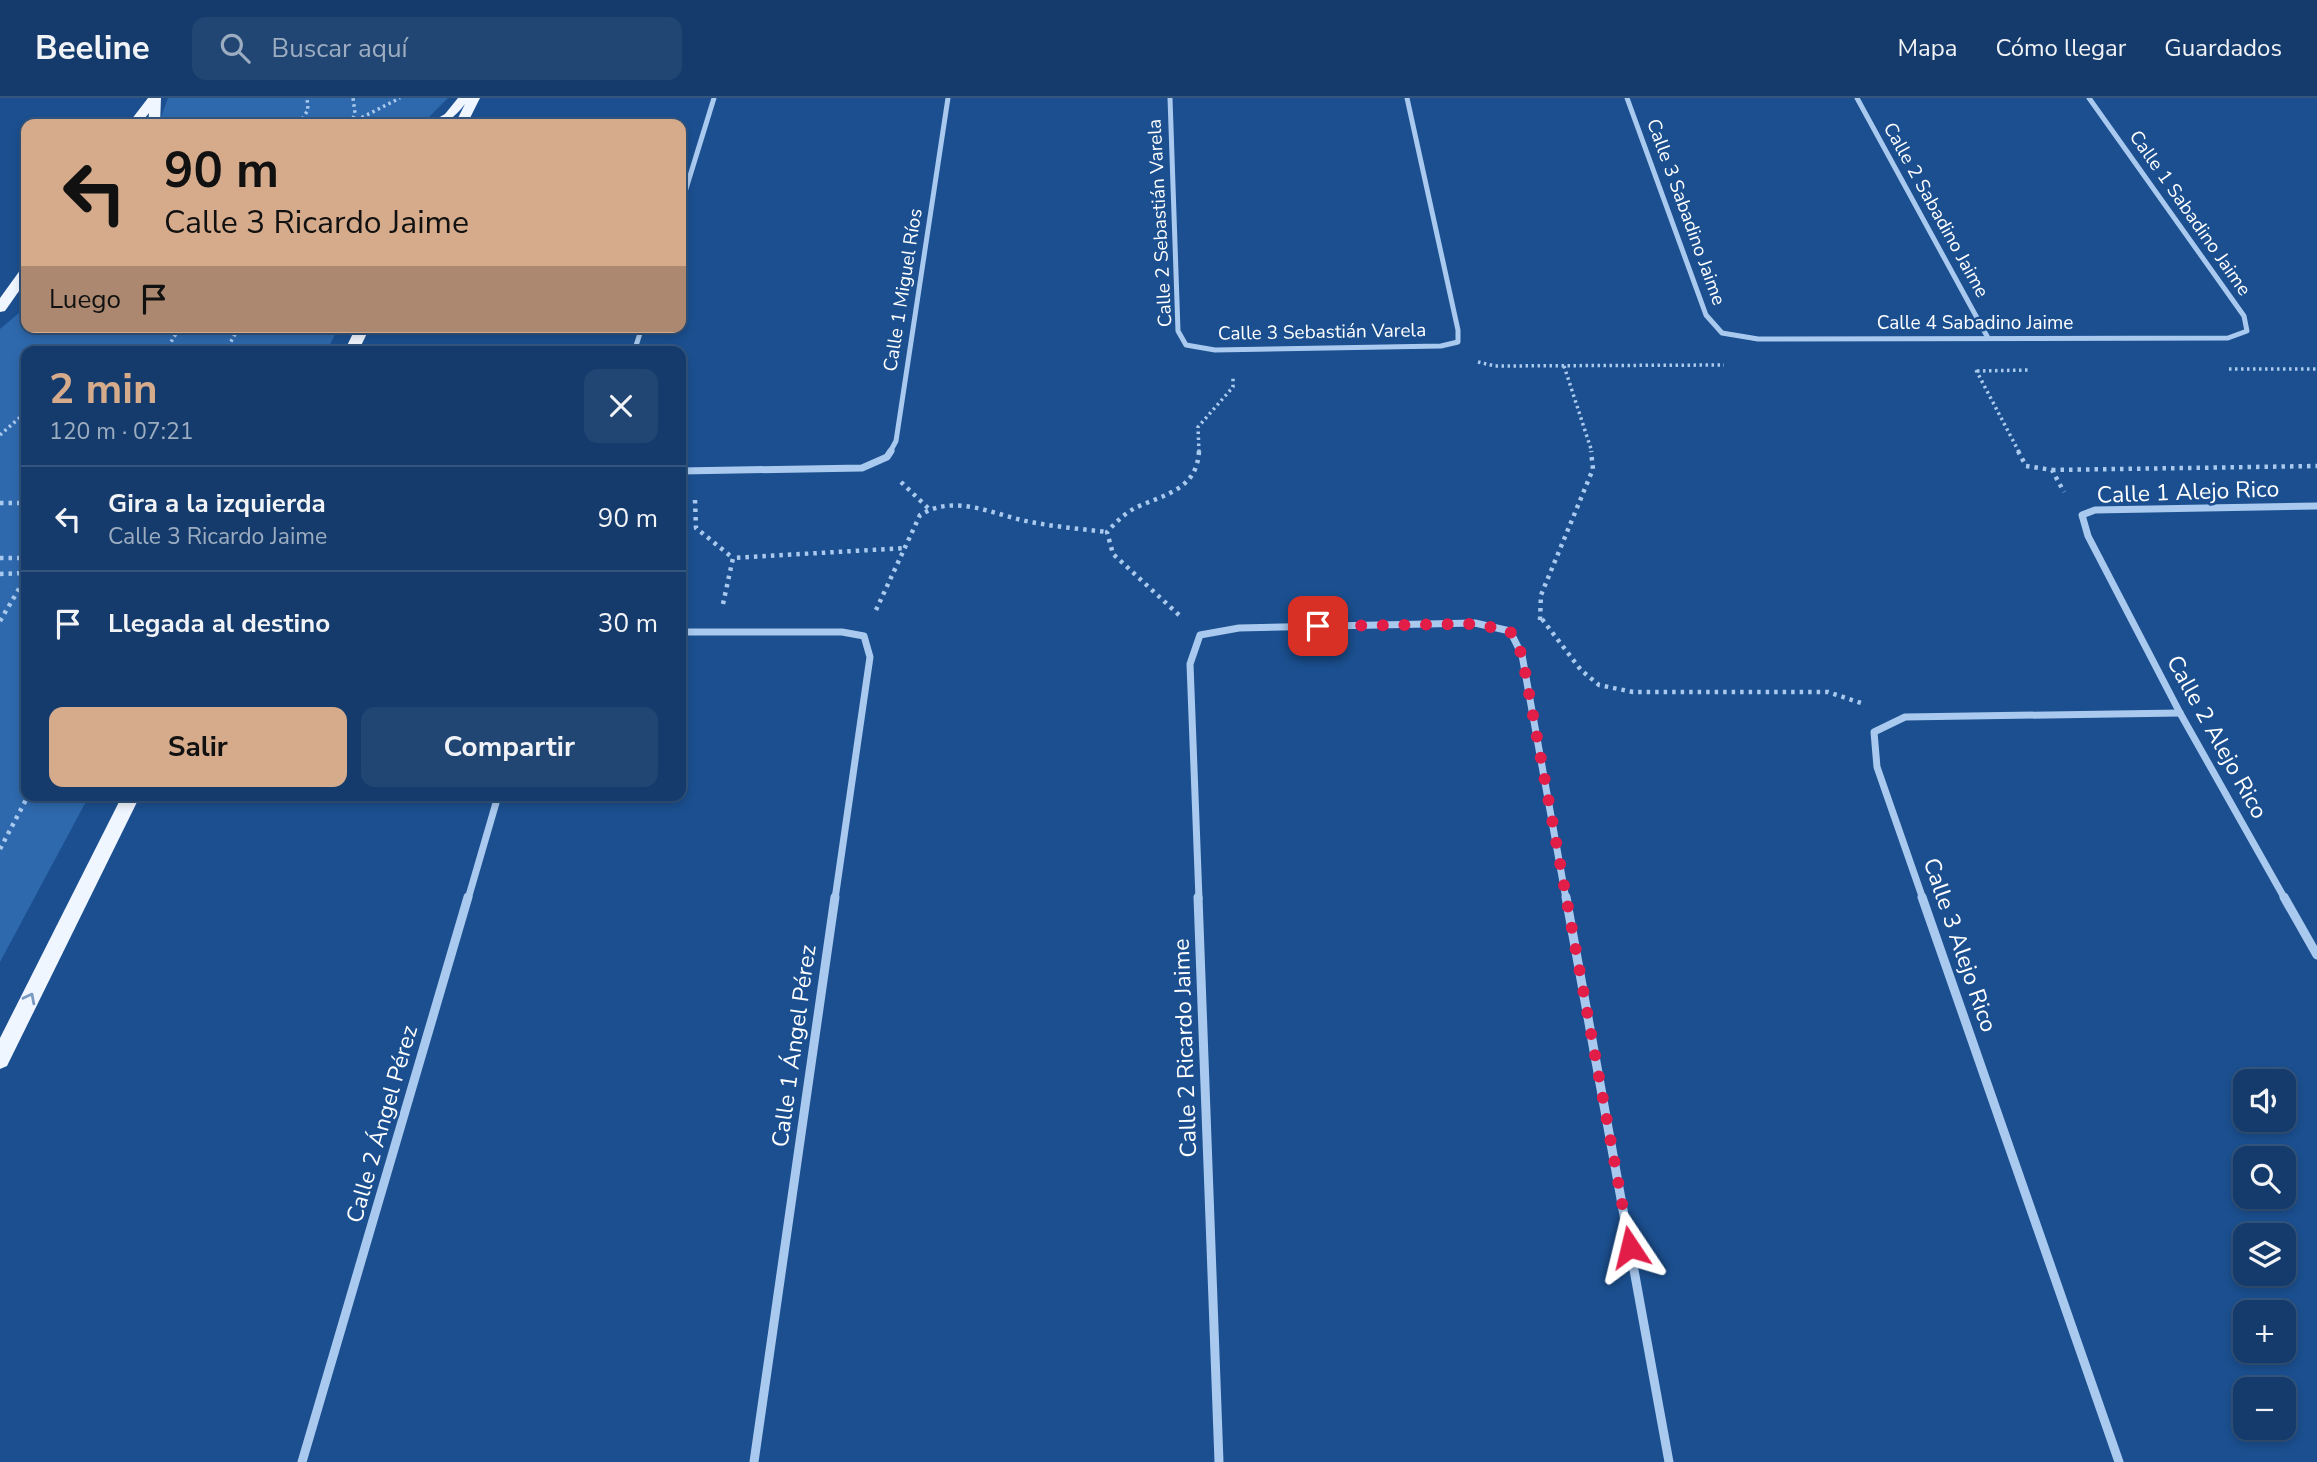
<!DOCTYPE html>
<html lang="es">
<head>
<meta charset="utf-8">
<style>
  :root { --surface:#143b6b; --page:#214673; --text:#f1f3f6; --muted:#9dadc1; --line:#33557e; --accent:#d6ab8b }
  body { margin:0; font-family:"Nunito Sans",sans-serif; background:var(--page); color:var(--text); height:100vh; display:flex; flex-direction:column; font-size:26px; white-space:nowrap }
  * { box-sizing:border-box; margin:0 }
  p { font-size:23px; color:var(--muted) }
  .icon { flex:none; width:38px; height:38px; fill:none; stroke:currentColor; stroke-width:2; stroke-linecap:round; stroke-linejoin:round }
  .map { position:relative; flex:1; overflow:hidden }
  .side { position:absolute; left:21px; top:248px; width:665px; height:455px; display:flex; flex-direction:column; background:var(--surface); border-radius:14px; box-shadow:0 4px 10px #0003,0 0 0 2px var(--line) }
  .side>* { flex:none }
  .banner { position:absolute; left:21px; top:21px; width:665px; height:214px; border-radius:14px; box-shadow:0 4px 10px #0003,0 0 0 2px var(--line); background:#d6ab8b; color:#111; overflow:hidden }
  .fabs { position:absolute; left:2233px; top:971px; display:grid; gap:14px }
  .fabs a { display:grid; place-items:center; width:63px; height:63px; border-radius:14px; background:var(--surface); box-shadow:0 4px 10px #0003,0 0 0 2px var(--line); font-size:35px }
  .pin { position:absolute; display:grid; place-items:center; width:60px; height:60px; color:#fff; margin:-30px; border-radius:14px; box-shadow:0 4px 10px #0006 }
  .me { position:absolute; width:77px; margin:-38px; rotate:350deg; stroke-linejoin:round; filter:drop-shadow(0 0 5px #0008) }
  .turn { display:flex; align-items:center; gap:24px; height:147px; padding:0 28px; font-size:32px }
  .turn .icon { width:91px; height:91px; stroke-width:2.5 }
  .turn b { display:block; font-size:49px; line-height:60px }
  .then { display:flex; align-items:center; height:66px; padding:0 28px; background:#0003; gap:14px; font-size:26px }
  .round { display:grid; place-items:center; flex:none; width:74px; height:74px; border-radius:14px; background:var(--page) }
  .overview { display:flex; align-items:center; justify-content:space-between; height:119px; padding:0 28px }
  h1 { font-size:42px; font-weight:700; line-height:52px; color:var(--accent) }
  .action { display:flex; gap:14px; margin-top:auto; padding:14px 28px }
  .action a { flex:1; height:80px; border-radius:14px; background:var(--accent); color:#111; font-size:28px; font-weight:700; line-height:80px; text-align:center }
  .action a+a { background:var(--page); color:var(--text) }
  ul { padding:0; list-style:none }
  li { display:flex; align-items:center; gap:21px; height:105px; padding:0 28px; border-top:2px solid var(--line) }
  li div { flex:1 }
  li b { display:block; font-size:26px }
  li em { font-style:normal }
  header { display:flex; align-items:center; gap:42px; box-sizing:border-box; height:98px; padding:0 35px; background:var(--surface); border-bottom:2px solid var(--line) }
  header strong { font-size:33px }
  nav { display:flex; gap:38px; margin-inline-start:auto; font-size:24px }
  .search { width:490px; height:63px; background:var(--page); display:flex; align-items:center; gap:18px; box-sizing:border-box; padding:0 24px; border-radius:14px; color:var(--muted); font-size:26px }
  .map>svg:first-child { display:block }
</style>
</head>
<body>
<header>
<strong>Beeline</strong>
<div class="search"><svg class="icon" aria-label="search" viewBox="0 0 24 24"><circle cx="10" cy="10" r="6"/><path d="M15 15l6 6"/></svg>Buscar aquí</div>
<nav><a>Mapa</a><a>Cómo llegar</a><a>Guardados</a></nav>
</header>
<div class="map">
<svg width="2317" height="1364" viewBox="0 0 2317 1364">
  <rect width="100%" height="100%" fill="#1b4f8f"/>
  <!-- green -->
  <g fill="#2e69ad">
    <polygon points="168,0 448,0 422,26 163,26 161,19"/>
    <polygon points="26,209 26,229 339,229 326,254 26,254 26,698 89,698 0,864 0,231"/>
  </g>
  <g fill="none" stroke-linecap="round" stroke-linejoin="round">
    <!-- path-far1 -->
    <g stroke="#a9c9ee" stroke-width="3.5" stroke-dasharray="2.5 3.5" stroke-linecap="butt">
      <polyline points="351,25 400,0"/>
      <polyline points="299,26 308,12 307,0"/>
      <polyline points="351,26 355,15 353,0"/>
      <polyline points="165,254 180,229"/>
      <polyline points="225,254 239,229"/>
      <polyline points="1478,264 1495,268 1724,267"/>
      <polyline points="1564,268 1592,354"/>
      <polyline points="2229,271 2317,271"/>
      <polyline points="1976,272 2019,354"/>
      <polyline points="1977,273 2028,272"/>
      <polyline points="0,337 26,314"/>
      <polyline points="1199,354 1198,329 1233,289 1233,278"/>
    </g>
    <!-- path -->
    <g stroke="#a9c9ee" stroke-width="4.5" stroke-dasharray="3.5 5" stroke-linecap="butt">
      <polyline points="2018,353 2026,368 2052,372 2064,394"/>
      <polyline points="2052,372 2317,368"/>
      <polyline points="901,384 928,410"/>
      <polyline points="695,402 696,430 733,460"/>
      <polyline points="0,405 26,405"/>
      <polyline points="0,460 26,460"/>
      <polyline points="0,476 26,475"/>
      <polyline points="723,506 733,460 905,450"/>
      <path d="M876 512 920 417C956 395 993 417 1031 424 1056 429 1082 431 1107 434"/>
      <path d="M1179 517 1113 456 1107 434C1116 424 1125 415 1137 409 1166 396 1197 391 1199 353"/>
      <polyline points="1542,521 1581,572 1599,587 1633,594 1828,594 1864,606"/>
      <polyline points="1540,522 1541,497 1593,371 1591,353"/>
      <polyline points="0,523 26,479"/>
      <polyline points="0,751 28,698"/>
    </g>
    <!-- street-far2 -->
    <g stroke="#a9c9ee" stroke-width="5">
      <polyline points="1170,0 1178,233 1186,247 1215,252 1441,248 1458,244 1458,232 1407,0"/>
      <polyline points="1627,0 1706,217 1722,235 1758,241 2228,240 2247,233 2244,218 2089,0"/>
      <polyline points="1857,0 1988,240"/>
      <polyline points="681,107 714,0"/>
      <polyline points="634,254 642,229"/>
      <polyline points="890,354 896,343 948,0"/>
    </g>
    <!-- street-far1 -->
    <g stroke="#a9c9ee" stroke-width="7">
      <polyline points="681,373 862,370 887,359 891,353"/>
      <polyline points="681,534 842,534 864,538 870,559 835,801"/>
      <polyline points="468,801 498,698"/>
      <polyline points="1199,801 1190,566 1200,537 1239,530 1475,525 1510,533 1522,557 1566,801"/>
      <polyline points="1923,801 1877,669 1874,634 1905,619 2180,615"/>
      <polyline points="2285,801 2180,615 2088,438 2082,417 2095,412 2317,408"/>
    </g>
    <!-- street -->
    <g stroke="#a9c9ee" stroke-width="9">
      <polyline points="1198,799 1219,1364"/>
      <polyline points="1566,799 1669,1364"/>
      <polyline points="1922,799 2119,1364"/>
      <polyline points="2284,799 2317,857"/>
      <polyline points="302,1364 468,799"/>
      <polyline points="754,1364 835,799"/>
    </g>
    <!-- primary -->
    <g fill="#f0f6ff" fill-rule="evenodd">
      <polygon points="148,0 161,0 160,26 148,26 149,15 140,26 128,26"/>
      <path d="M458 0H480L467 26H455L465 6C454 20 447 26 428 26L445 16Z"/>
      <polygon points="26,170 26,183 5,213 0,214 0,200 21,171"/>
      <polygon points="356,229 370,229 358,254 344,254"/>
      <polygon points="122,698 140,698 7,968 0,971 0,940"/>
    </g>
  </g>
  <!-- one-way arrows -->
  <defs><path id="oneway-chevron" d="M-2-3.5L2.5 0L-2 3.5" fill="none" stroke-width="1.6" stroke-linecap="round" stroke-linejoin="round" transform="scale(1.75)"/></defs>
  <use stroke="#7b9ac1" href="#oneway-chevron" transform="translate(30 900) rotate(-63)"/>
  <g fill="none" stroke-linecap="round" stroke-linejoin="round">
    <!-- route -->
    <polyline stroke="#e11d48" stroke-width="12" stroke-dasharray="0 21.6" points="1318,528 1475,526 1510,533 1522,557 1630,1149"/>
  </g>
  <g text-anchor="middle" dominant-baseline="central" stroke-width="5" stroke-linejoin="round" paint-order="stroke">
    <!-- far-street labels -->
    <g font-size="19" fill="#fff" stroke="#1b4f8f">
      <text transform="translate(1936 112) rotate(61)">Calle 2 Sabadino Jaime</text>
      <text transform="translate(1686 114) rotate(70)">Calle 3 Sabadino Jaime</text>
      <text transform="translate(2190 115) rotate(55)">Calle 1 Sabadino Jaime</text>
      <text transform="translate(1160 125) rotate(-93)">Calle 2 Sebastián Varela</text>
      <text transform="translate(903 192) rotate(-81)">Calle 1 Miguel Ríos</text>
      <text x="1975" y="225">Calle 4 Sabadino Jaime</text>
      <text transform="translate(1322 234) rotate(-1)">Calle 3 Sebastián Varela</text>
    </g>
    <!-- street labels -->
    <g font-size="23" fill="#fff" stroke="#1b4f8f">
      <text transform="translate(2188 394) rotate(-2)">Calle 1 Alejo Rico</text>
      <text transform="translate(2217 639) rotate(61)">Calle 2 Alejo Rico</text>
      <text transform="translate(1960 847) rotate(71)">Calle 3 Alejo Rico</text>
      <text transform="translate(794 948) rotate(-82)">Calle 1 Ángel Pérez</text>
      <text transform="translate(1185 950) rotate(-92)">Calle 2 Ricardo Jaime</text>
      <text transform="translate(382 1026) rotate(-74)">Calle 2 Ángel Pérez</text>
    </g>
  </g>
</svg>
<div class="fabs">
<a><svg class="icon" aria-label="sound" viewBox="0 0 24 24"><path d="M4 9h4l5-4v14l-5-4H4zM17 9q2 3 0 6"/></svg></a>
<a><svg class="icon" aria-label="search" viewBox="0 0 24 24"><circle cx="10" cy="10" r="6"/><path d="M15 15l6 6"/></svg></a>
<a><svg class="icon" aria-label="layers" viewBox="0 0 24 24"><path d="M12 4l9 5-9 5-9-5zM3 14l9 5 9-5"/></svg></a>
<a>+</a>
<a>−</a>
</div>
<div class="pin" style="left:1318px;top:528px;background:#d93025"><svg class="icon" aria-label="arrive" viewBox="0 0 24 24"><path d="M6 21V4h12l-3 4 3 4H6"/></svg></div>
<svg class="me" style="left:1630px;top:1149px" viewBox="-20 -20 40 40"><path d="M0-17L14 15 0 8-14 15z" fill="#e11d48" stroke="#fff" stroke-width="4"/></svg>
<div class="banner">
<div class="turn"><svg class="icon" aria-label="left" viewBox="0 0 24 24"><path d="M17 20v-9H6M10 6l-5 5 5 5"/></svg><div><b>90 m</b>Calle 3 Ricardo Jaime</div></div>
<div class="then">Luego<svg class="icon" aria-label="arrive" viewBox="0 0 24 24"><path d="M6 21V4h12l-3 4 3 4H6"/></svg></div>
</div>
<section class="side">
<div class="overview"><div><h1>2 min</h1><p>120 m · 07:21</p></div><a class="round"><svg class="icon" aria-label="close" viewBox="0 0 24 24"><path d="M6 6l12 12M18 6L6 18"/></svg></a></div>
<ul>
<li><svg class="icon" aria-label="left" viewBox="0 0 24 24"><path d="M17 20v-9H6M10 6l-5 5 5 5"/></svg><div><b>Gira a la izquierda</b><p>Calle 3 Ricardo Jaime</p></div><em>90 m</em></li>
<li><svg class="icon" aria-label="arrive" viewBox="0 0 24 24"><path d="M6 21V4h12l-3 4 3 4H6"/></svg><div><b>Llegada al destino</b></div><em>30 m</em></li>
</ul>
<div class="action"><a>Salir</a><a>Compartir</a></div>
</section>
</div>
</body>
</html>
